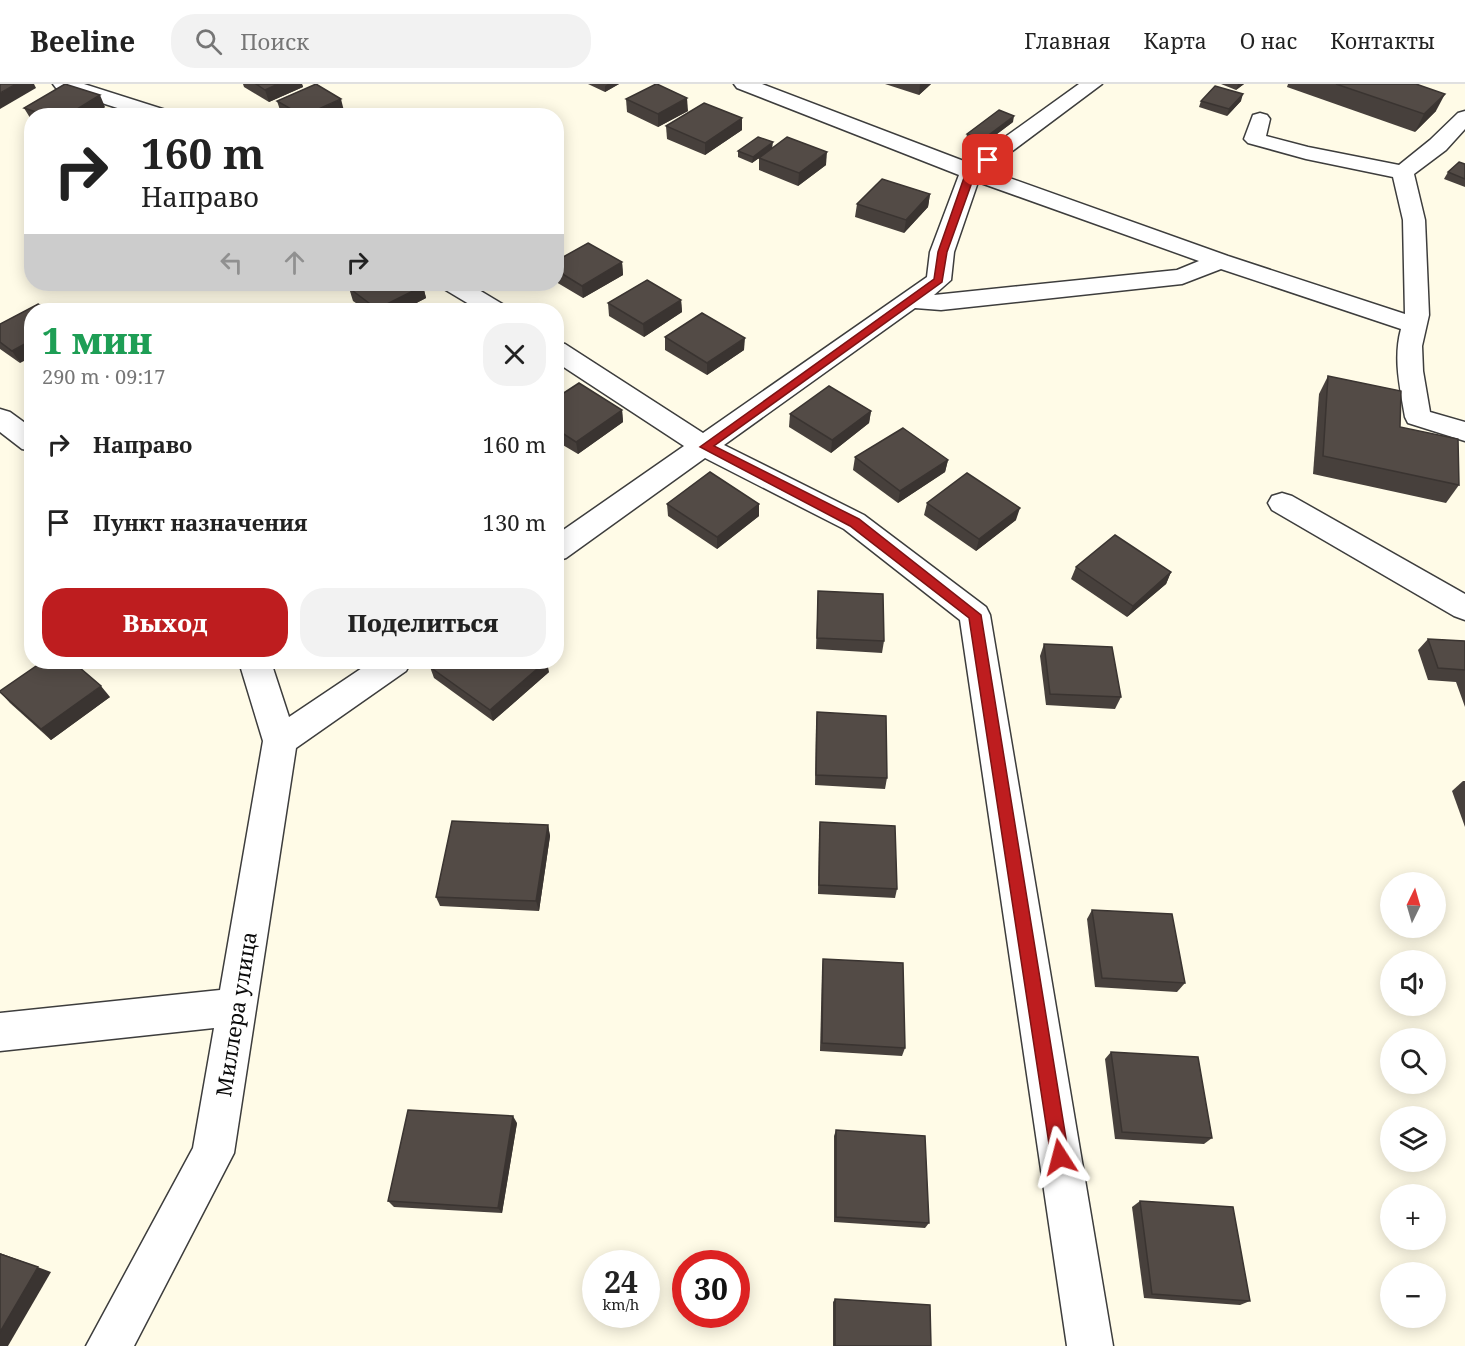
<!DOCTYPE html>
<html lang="ru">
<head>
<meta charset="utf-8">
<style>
  :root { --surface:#fff; --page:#f2f2f2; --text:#222; --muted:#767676; --line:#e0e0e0; --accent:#be1d1f }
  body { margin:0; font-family:"Noto Serif",serif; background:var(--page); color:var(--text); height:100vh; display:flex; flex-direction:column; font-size:22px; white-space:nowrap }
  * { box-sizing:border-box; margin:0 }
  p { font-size:20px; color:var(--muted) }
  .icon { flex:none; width:33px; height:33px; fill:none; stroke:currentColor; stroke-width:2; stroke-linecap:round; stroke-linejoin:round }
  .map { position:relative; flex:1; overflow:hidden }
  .side { position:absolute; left:24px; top:219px; width:540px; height:366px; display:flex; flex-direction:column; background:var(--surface); border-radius:24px; box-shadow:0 3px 15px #0003 }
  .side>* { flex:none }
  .top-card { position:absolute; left:24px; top:24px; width:540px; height:183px; border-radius:24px; box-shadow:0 3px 15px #0003; background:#fff; color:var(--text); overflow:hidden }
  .needle { width:39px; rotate:5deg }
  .buttons { position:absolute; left:1380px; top:788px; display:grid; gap:12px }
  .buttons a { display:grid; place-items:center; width:66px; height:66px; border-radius:50%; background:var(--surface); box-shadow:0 3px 15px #0003; font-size:30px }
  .speed { position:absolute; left:582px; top:1166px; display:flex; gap:12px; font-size:30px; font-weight:700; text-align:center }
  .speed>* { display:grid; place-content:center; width:78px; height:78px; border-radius:50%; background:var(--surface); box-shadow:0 3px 15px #0003; line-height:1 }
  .speed small { font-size:15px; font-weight:400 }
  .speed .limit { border:9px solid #d22; background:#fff; color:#111 }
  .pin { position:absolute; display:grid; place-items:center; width:51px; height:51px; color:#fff; margin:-26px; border-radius:12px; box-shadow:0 3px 9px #0006 }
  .me { position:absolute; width:66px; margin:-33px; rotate:351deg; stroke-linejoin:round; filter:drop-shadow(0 0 4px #0008) }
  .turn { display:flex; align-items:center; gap:21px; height:126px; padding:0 18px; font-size:27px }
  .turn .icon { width:78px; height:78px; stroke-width:2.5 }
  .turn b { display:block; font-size:42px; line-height:51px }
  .lanes { display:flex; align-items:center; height:57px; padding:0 18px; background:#0003; justify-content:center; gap:30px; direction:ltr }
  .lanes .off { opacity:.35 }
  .round { display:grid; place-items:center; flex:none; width:63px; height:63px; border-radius:24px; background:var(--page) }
  .head { display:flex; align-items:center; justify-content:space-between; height:102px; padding:0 18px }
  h1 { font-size:36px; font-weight:800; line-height:45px; color:#1e9e55 }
  .primary-button { display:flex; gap:12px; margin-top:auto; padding:12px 18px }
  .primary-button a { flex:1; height:69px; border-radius:24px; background:var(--accent); color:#fff; font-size:24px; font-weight:800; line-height:69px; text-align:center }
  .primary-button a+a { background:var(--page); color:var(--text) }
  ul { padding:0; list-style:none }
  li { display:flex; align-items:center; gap:18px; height:78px; padding:0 18px }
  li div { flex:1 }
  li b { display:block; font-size:22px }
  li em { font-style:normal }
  header { display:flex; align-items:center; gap:36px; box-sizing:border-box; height:84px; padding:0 30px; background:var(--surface); border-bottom:2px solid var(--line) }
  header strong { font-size:28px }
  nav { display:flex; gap:33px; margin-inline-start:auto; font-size:21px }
  .search { width:420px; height:54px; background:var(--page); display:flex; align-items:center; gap:15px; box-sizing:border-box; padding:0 21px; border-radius:24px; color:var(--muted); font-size:22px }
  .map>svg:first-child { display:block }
</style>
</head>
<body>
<header>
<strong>Beeline</strong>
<div class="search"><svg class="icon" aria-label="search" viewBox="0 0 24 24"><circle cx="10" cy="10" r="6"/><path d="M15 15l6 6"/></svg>Поиск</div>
<nav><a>Главная</a><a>Карта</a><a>О нас</a><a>Контакты</a></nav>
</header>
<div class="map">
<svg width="1465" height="1262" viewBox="0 0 1465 1262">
  <rect width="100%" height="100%" fill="#fffbe7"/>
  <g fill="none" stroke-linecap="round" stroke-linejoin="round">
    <!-- minor casing -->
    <g stroke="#3d3d3d" stroke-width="3">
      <g id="minor">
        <polygon points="53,0 84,0 172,28 175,32 142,32 56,4"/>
        <path d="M734 0H762L969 79 1079 0H1102L987 86 1228 172 1405 230 1403 136 1393 93 1306 75 1248 59 1244 55 1253 31 1260 29 1267 31 1270 35 1266 52 1308 63 1399 81 1430 56 1458 29 1465 27V45L1446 66 1414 90 1425 136 1429 231 1422 262 1423 287 1430 328 1465 338V357L1408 339 1405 333C1400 303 1393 275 1401 245L1221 185 1182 200 941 226 915 224 724 361 864 431 986 523 990 531 1113 1262H1067L960 536 844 445 705 374 566 474 556 477V451L684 362 556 278V258L565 260 703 349 927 193 930 168 959 91 737 4ZM978 98 1199 177 1177 186 934 211 951 196 954 168Z"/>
        <polygon points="441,200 469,200 504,221 507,226 479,226 444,205"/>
        <polygon points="0,325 10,328 32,344 32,367 22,365 0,348"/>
        <polygon points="1282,409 1292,412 1465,510 1465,536 1454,532 1272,426 1268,419 1272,412"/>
        <polygon points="239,578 271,578 289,633 371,578 411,578 406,587 296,664 234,1069 134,1262 86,1262 193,1064 214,944 0,967 0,929 220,906 263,657"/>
      </g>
    </g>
    <!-- minor -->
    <use href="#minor" fill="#fff" fill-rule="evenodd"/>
  </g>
  <!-- wall -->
  <g fill="#47403c">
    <polygon points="243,0 302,0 303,3 269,18 244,3"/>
    <polygon points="588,0 619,0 605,8"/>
    <polygon points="885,0 931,0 919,11"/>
    <polygon points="1221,0 1244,0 1236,6"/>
    <polygon points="1288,0 1416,0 1436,27 1415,48 1287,3"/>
    <polygon points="626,15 688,27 658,43 627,28"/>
    <polygon points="277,17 344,27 334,32 285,32 281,29"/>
    <polygon points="1201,17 1241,17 1227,32 1199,23"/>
    <polygon points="105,23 92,32 32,32 32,37 24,24"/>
    <polygon points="742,34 742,46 705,71 667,55 666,42"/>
    <polygon points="1013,38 981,62 966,56 967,50"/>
    <polygon points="772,64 826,81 798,102 759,86 759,74 752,79 738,73 738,67"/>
    <polygon points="1465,80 1465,103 1444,95 1448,88"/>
    <polygon points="930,110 928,123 904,149 855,133 857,120"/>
    <polygon points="556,177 622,178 623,191 583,214 556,198"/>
    <polygon points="423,202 426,214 403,226 366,226 353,217 349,204"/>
    <polygon points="681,216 682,228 644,253 609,232 608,219"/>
    <polygon points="0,240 20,279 0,265"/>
    <polygon points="665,253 744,266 707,291 665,266"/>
    <polygon points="1328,292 1400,343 1459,401 1446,419 1313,390 1319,310"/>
    <polygon points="556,314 622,326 623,338 578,370 556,357"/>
    <polygon points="871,327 869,339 831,369 789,343 790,330"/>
    <polygon points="855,373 948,376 945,388 898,419 853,386"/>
    <polygon points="927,419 1016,436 976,467 924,431"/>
    <polygon points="667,420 759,420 759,432 717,465 668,432"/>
    <polygon points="1076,483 1171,488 1166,500 1127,533 1071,495"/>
    <polygon points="818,507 884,557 882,569 816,565"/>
    <polygon points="1428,555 1465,557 1465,623 1456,598 1428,596 1418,566"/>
    <polygon points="1044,560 1121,613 1115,625 1046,621 1040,572"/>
    <polygon points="430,583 549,588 493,637 434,594"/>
    <polygon points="0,608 110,613 51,656 10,619"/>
    <polygon points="817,628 887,694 885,705 815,701 816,640"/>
    <polygon points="1463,697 1465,697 1465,743 1452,707"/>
    <polygon points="820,738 897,805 895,814 818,810 819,749"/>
    <polygon points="548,741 550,752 539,827 440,822 436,813"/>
    <polygon points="1092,826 1185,899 1177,908 1095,903 1087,835"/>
    <polygon points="823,875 905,964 902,972 820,967 822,884"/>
    <polygon points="1111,968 1212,1054 1204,1060 1115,1055 1105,975"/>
    <polygon points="517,1039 502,1129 394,1123 388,1117"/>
    <polygon points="836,1046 929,1139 925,1144 834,1138 834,1052"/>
    <polygon points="1140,1117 1250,1217 1240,1221 1144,1214 1132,1123"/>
    <polygon points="835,1215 931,1262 833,1262 833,1218"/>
  </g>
  <!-- shaded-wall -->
  <g fill="#3a3431">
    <polygon points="16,0 34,0 36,4 0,25 0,9"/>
    <polygon points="278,0 302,0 303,3 269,18 265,6"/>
    <polygon points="608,0 619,0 605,8 605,2"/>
    <polygon points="920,0 931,0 919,11"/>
    <polygon points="1238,0 1244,0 1236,6"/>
    <polygon points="1243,10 1241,17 1227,32 1229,25"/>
    <polygon points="1445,10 1436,27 1415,48 1424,30"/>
    <polygon points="100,11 105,23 92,32 66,32"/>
    <polygon points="687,14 688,27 658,43 658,30"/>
    <polygon points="341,15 344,27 334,32 303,32"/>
    <polygon points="1014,32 1013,38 981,62 982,56"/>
    <polygon points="742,34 742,46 705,71 705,59"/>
    <polygon points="773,58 772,65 752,79 753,73"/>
    <polygon points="827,68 826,81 798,102 799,89"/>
    <polygon points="930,110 928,123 904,149 906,136"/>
    <polygon points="622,178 623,191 583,214 582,202"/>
    <polygon points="423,202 426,214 403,226 378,226 377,225"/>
    <polygon points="681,216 682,228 644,253 643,240"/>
    <polygon points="745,254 744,266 707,291 707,279"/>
    <polygon points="32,256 32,273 20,279 12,267"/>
    <polygon points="622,326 623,338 578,370 576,358"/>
    <polygon points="871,327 869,339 831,369 832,356"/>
    <polygon points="948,376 945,388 898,419 900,407"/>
    <polygon points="759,420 759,432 717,465 717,453"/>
    <polygon points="1020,424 1016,436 976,467 979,455"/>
    <polygon points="1171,488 1166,500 1127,533 1133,522"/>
    <polygon points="545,578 547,578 549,588 493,637 490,626"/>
    <polygon points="101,602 110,613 51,656 41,645"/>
    <polygon points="548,741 550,752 539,827 536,817"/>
    <polygon points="513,1032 517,1039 502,1129 498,1124"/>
    <polygon points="0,1169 51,1188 8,1262 0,1262"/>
  </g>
  <!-- building -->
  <g fill="#534b46" stroke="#3a3431" stroke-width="1.5">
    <polygon points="0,0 16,0 0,9"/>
    <polygon points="65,0 100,11 66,32 48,32 24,24"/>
    <polygon points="256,0 278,0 265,6"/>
    <polygon points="316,0 341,15 303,32 277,17"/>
    <polygon points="656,0 657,0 687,14 658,30 626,15"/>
    <polygon points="1336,0 1416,0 1445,10 1424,30"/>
    <polygon points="1215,2 1243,10 1229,25 1201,17"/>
    <polygon points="704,19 742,34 705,59 666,42"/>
    <polygon points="129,25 150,32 118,32"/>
    <polygon points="999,26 1014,32 982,56 967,50"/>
    <polygon points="369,29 374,32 364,32"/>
    <polygon points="758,53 773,58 753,73 738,67"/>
    <polygon points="787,53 827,68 799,89 759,74"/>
    <polygon points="1459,78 1465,80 1465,95 1448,88"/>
    <polygon points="882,95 930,110 906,136 857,120"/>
    <polygon points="588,159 622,178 582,202 556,186 556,177"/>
    <polygon points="647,196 681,216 643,240 608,219"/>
    <polygon points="358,200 420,200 423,202 377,225 349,204"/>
    <polygon points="38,220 48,226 32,226 32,256 12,267 0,258 0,240"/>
    <polygon points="702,229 745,254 707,279 665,253"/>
    <polygon points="1328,292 1401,307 1400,343 1458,355 1459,401 1323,372"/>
    <polygon points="579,299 622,326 576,358 556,345 556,314"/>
    <polygon points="829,302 871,327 832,356 790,330"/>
    <polygon points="903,344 948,376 900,407 855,373"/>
    <polygon points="710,388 759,420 717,453 667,420"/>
    <polygon points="967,389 1020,424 979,455 927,419"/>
    <polygon points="1115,451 1171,488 1133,522 1076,483"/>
    <polygon points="818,507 883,510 884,557 817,554"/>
    <polygon points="1428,555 1465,557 1465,586 1438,584"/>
    <polygon points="1044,560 1112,563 1121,613 1050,610"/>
    <polygon points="42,578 73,578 101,602 41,645 0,608 0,607"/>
    <polygon points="437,578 545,578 490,626 430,583"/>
    <polygon points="817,628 886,632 887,694 816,691"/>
    <polygon points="452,737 548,741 536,817 436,813"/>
    <polygon points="820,738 895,742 897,805 819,801"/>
    <polygon points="1092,826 1172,830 1185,899 1102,894"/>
    <polygon points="823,875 903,879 905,964 822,959"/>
    <polygon points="1111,968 1198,973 1212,1054 1122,1048"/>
    <polygon points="408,1026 513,1032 498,1124 388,1117"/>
    <polygon points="836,1046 925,1052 929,1139 836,1133"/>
    <polygon points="1140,1117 1233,1123 1250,1217 1152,1210"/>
    <polygon points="0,1170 38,1183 0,1248"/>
    <polygon points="835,1215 930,1221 931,1262 835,1262"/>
  </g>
  <!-- route -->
  <polygon fill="#be1d1f" stroke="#7c1314" stroke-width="1.5" points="985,74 993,76 975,90 947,168 942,198 714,362 859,435 981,531 1069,1073 1066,1080 1060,1082 1054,1080 1051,1073 969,534 850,442 700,363 934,195 938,168 966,88"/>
  <g text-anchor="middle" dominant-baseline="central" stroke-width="6" stroke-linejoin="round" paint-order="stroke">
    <!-- street labels -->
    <g font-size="21" fill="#0a0a0a" stroke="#fff">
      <text transform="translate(236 930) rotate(-81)">Миллера улица</text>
    </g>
  </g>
</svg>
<div class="buttons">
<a><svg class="needle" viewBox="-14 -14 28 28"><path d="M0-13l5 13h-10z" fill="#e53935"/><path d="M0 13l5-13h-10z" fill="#767676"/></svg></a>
<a><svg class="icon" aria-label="sound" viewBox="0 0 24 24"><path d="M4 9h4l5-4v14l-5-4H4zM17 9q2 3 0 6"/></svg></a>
<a><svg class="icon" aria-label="search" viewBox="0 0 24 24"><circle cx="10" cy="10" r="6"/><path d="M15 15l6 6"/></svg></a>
<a><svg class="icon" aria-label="layers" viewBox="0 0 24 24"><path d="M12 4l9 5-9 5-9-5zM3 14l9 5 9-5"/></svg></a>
<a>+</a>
<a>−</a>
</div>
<div class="speed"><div>24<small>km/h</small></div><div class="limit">30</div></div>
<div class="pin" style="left:988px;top:76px;background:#d93025"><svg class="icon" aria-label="arrive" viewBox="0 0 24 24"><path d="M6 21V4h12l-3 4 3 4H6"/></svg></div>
<svg class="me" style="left:1060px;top:1073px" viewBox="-20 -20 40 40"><path d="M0-17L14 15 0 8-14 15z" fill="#be1d1f" stroke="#fff" stroke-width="4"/></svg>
<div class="top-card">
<div class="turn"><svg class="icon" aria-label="right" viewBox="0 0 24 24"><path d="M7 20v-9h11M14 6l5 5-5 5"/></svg><div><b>160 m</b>Направо</div></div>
<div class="lanes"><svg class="icon off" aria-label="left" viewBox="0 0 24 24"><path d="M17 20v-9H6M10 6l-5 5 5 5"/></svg><svg class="icon off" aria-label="ahead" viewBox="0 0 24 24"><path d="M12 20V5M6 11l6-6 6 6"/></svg><svg class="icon" aria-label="right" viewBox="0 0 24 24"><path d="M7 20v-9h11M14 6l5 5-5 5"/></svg></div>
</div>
<section class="side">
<div class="head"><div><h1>1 мин</h1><p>290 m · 09:17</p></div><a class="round"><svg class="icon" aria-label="close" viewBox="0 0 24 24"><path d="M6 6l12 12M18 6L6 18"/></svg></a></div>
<ul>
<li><svg class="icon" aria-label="right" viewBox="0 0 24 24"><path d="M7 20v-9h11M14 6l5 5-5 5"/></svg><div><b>Направо</b></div><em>160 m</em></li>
<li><svg class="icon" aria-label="arrive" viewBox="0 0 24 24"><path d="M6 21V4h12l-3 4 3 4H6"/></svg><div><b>Пункт назначения</b></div><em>130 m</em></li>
</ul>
<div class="primary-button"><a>Выход</a><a>Поделиться</a></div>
</section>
</div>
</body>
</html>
